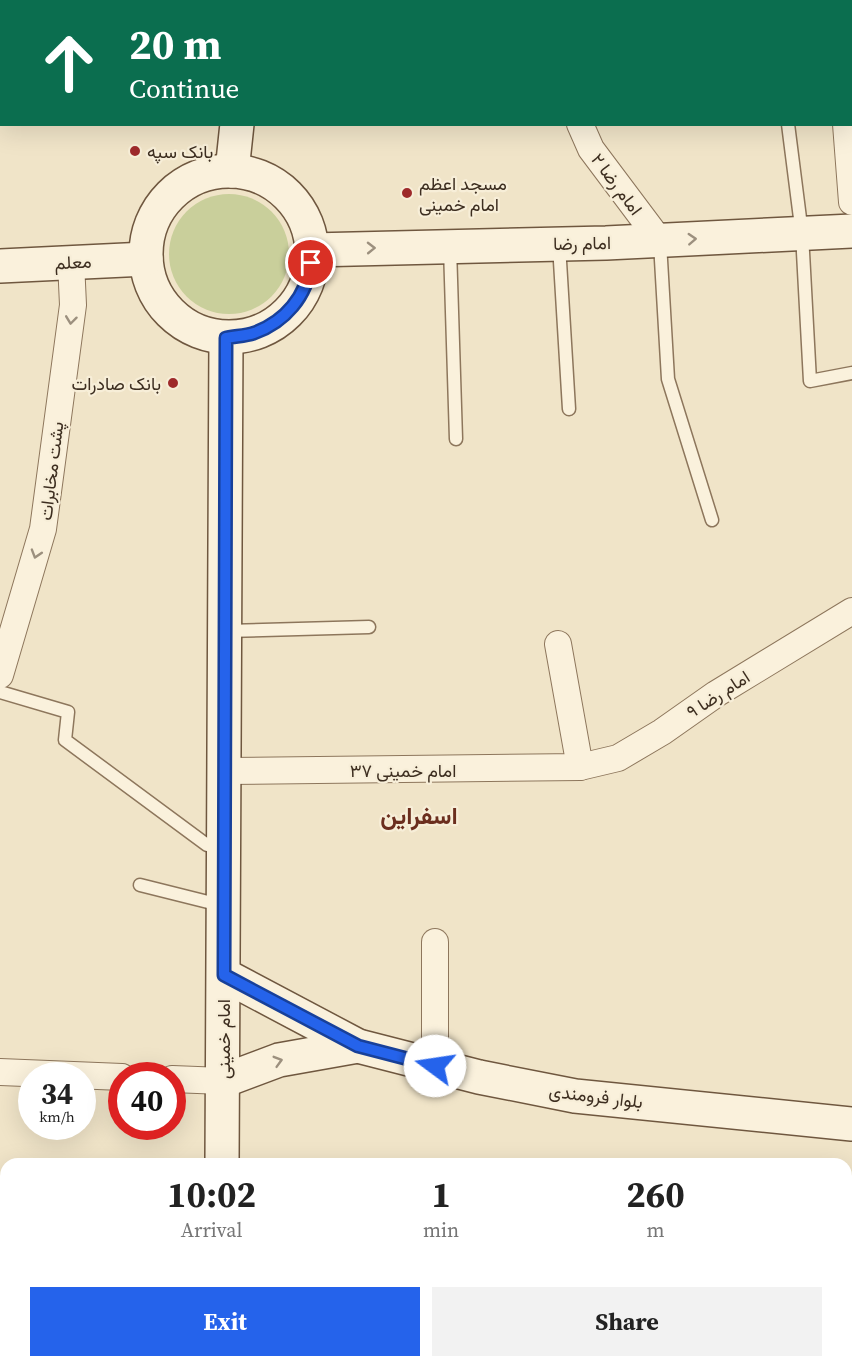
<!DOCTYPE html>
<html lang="en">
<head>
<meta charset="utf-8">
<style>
  :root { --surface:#fff; --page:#f2f2f2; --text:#222; --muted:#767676; --accent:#2563eb }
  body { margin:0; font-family:"Source Serif 4",Vazirmatn,serif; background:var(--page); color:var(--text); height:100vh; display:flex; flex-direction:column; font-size:22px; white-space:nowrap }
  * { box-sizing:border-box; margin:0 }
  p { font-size:20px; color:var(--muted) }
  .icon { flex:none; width:33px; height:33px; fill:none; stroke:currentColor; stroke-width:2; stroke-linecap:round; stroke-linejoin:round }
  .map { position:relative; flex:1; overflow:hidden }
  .panel { position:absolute; left:0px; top:1158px; width:852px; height:210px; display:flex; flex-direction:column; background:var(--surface); border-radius:18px 18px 0 0; box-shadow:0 6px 24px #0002 }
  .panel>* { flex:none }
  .top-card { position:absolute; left:0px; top:0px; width:852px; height:126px; box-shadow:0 6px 24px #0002; background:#0b6e4f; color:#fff; overflow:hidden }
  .speed { position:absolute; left:18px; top:1062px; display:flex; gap:12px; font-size:30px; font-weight:700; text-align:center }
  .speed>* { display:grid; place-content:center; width:78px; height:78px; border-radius:50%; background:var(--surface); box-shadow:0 6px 24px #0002; line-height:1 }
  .speed small { font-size:15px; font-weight:400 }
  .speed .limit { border:9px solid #d22; background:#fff; color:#111 }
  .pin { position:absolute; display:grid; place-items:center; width:51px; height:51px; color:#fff; margin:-26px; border:3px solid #fff; border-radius:50%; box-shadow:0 2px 6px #0007 }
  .me { position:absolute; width:66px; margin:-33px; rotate:284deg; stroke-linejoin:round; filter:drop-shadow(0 0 4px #0008) }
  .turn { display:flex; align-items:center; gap:21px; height:126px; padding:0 30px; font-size:27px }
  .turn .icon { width:78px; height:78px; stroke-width:2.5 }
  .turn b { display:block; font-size:42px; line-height:51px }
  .eta { display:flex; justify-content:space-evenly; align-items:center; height:102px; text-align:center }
  .eta b { font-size:36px; font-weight:700; line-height:42px }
  .button { display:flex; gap:12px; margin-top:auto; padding:12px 30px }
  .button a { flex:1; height:69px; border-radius:0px; background:var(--accent); color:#fff; font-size:24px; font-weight:700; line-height:69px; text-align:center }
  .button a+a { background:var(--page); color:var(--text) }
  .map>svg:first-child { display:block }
</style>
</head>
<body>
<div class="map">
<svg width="852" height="1368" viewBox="0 0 852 1368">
  <rect width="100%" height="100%" fill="#f0e4c8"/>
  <!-- green -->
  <g fill="#c9cf9b">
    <polygon points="0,0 111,0 2,2 0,122"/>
    <circle cx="229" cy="254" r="60"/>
  </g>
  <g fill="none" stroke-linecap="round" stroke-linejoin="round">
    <!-- lane casing -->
    <g stroke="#8d765c" stroke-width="15">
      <g id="lane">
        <polyline points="788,124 802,234 810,381 852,373"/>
        <polyline points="660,243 668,379 712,520"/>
        <polyline points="559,245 569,409"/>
        <polyline points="450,248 456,439"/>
        <polyline points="226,631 369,627"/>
        <polyline points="0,692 68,712 65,740 207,845 223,846"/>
        <polyline points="140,885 220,905"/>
      </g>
    </g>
    <!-- street casing -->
    <g stroke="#8d765c" stroke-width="28">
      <g id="street">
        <polyline points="842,0 842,2"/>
        <polyline points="572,2 572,0"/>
        <polyline points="580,124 591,149 660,241"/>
        <polyline points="846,124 852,202"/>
        <polyline points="558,644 580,767"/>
        <polyline points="0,675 43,529 73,305 71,262"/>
        <polyline points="225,771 580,767 618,758 662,732 716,694 852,611"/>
        <polyline points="435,1066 435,942"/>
        <polyline points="0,1072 122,1077"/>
        <polyline points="172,1079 223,1081"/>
        <polyline points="846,1310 852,1293"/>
        <polyline points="40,1368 41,1362"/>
        <polyline points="826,1368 828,1362"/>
      </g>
    </g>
    <!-- secondary casing -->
    <g stroke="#6f573f" stroke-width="36">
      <g id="secondary">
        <polyline points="250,2 251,0"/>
        <polyline points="232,171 237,124"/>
        <circle cx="229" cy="254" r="83"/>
        <polyline points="312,250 606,243 852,231"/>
        <polyline points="0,266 146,259"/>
        <polyline points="224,975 358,1046 479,1077 575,1096 852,1124"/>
        <polyline points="223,1081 279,1060 358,1046"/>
        <polyline points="222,1164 226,338"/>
        <polyline points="221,1368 221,1362"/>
      </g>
    </g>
    <!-- lane -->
    <use href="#lane" stroke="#faf1dc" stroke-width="12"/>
    <!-- street -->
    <use href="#street" stroke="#faf1dc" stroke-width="26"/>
    <!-- secondary -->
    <use href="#secondary" stroke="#faf1dc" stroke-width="33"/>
  </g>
  <!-- one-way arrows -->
  <defs><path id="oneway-chevron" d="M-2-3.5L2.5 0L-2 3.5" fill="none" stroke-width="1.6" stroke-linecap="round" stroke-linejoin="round" transform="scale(1.5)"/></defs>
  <g stroke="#9c907e">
    <use href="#oneway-chevron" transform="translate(692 239) rotate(-3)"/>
    <use href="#oneway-chevron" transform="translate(371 248) rotate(-1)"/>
    <use href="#oneway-chevron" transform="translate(71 320) rotate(97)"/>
    <use href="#oneway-chevron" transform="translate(36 554) rotate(107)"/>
    <use href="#oneway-chevron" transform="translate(278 1061) rotate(-16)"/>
  </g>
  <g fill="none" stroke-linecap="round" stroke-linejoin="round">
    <!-- route casing -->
    <g stroke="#184099" stroke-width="15">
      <path id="route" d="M311 263C307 296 285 322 254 333 246 336 235 336 226 338L224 975 358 1046 435 1066"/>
    </g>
    <!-- route -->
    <use href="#route" stroke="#2563eb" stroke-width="10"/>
  </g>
  <!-- markers -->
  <g fill="#9e2a2b" stroke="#f7eed8" stroke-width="2">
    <circle cx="135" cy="151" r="6"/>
    <circle cx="407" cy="193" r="6"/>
    <circle cx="173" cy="383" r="6"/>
  </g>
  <g text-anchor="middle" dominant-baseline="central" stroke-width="4.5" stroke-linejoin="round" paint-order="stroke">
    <!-- poi labels -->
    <g font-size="18" fill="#3d2e20" stroke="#f7eed8" text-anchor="start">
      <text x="147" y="151">بانک سپه</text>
      <text x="419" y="183">مسجد اعظم<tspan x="419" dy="21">امام خمینی</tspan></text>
      <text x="161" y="383" text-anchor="end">بانک صادرات</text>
    </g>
    <!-- street labels -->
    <g font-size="18" fill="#3d2e20" stroke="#f7eed8">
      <text transform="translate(617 184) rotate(53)">امام رضا ۲</text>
      <text transform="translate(582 243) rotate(-1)">امام رضا</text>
      <text transform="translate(73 262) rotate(-3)">معلم</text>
      <text transform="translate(51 471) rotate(-83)">پشت مخابرات</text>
      <text transform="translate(718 694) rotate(-33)">امام رضا ۹</text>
      <text x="403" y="770">امام خمینی ۳۷</text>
      <text transform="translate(223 1039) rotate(-90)">امام خمینی</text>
      <text transform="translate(596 1096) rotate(7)">بلوار فرومندی</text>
    </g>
    <!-- district labels -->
    <g font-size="24" font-weight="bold" fill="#6b2e1e" stroke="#f7eed8">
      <text x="419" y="815">اسفراین</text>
    </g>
  </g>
</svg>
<div class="speed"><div>34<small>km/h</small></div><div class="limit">40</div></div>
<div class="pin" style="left:311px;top:263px;background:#d93025"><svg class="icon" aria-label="arrive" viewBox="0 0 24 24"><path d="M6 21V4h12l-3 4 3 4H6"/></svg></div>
<svg class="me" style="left:435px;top:1066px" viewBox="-20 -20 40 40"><circle r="19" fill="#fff"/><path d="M0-13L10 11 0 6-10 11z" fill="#2563eb"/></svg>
<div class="top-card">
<div class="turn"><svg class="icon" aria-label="ahead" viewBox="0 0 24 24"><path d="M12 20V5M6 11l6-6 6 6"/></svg><div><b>20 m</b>Continue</div></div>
</div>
<section class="panel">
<div class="eta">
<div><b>10:02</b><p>Arrival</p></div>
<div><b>1</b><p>min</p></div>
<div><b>260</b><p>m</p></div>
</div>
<div class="button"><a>Exit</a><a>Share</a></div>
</section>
</div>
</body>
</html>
